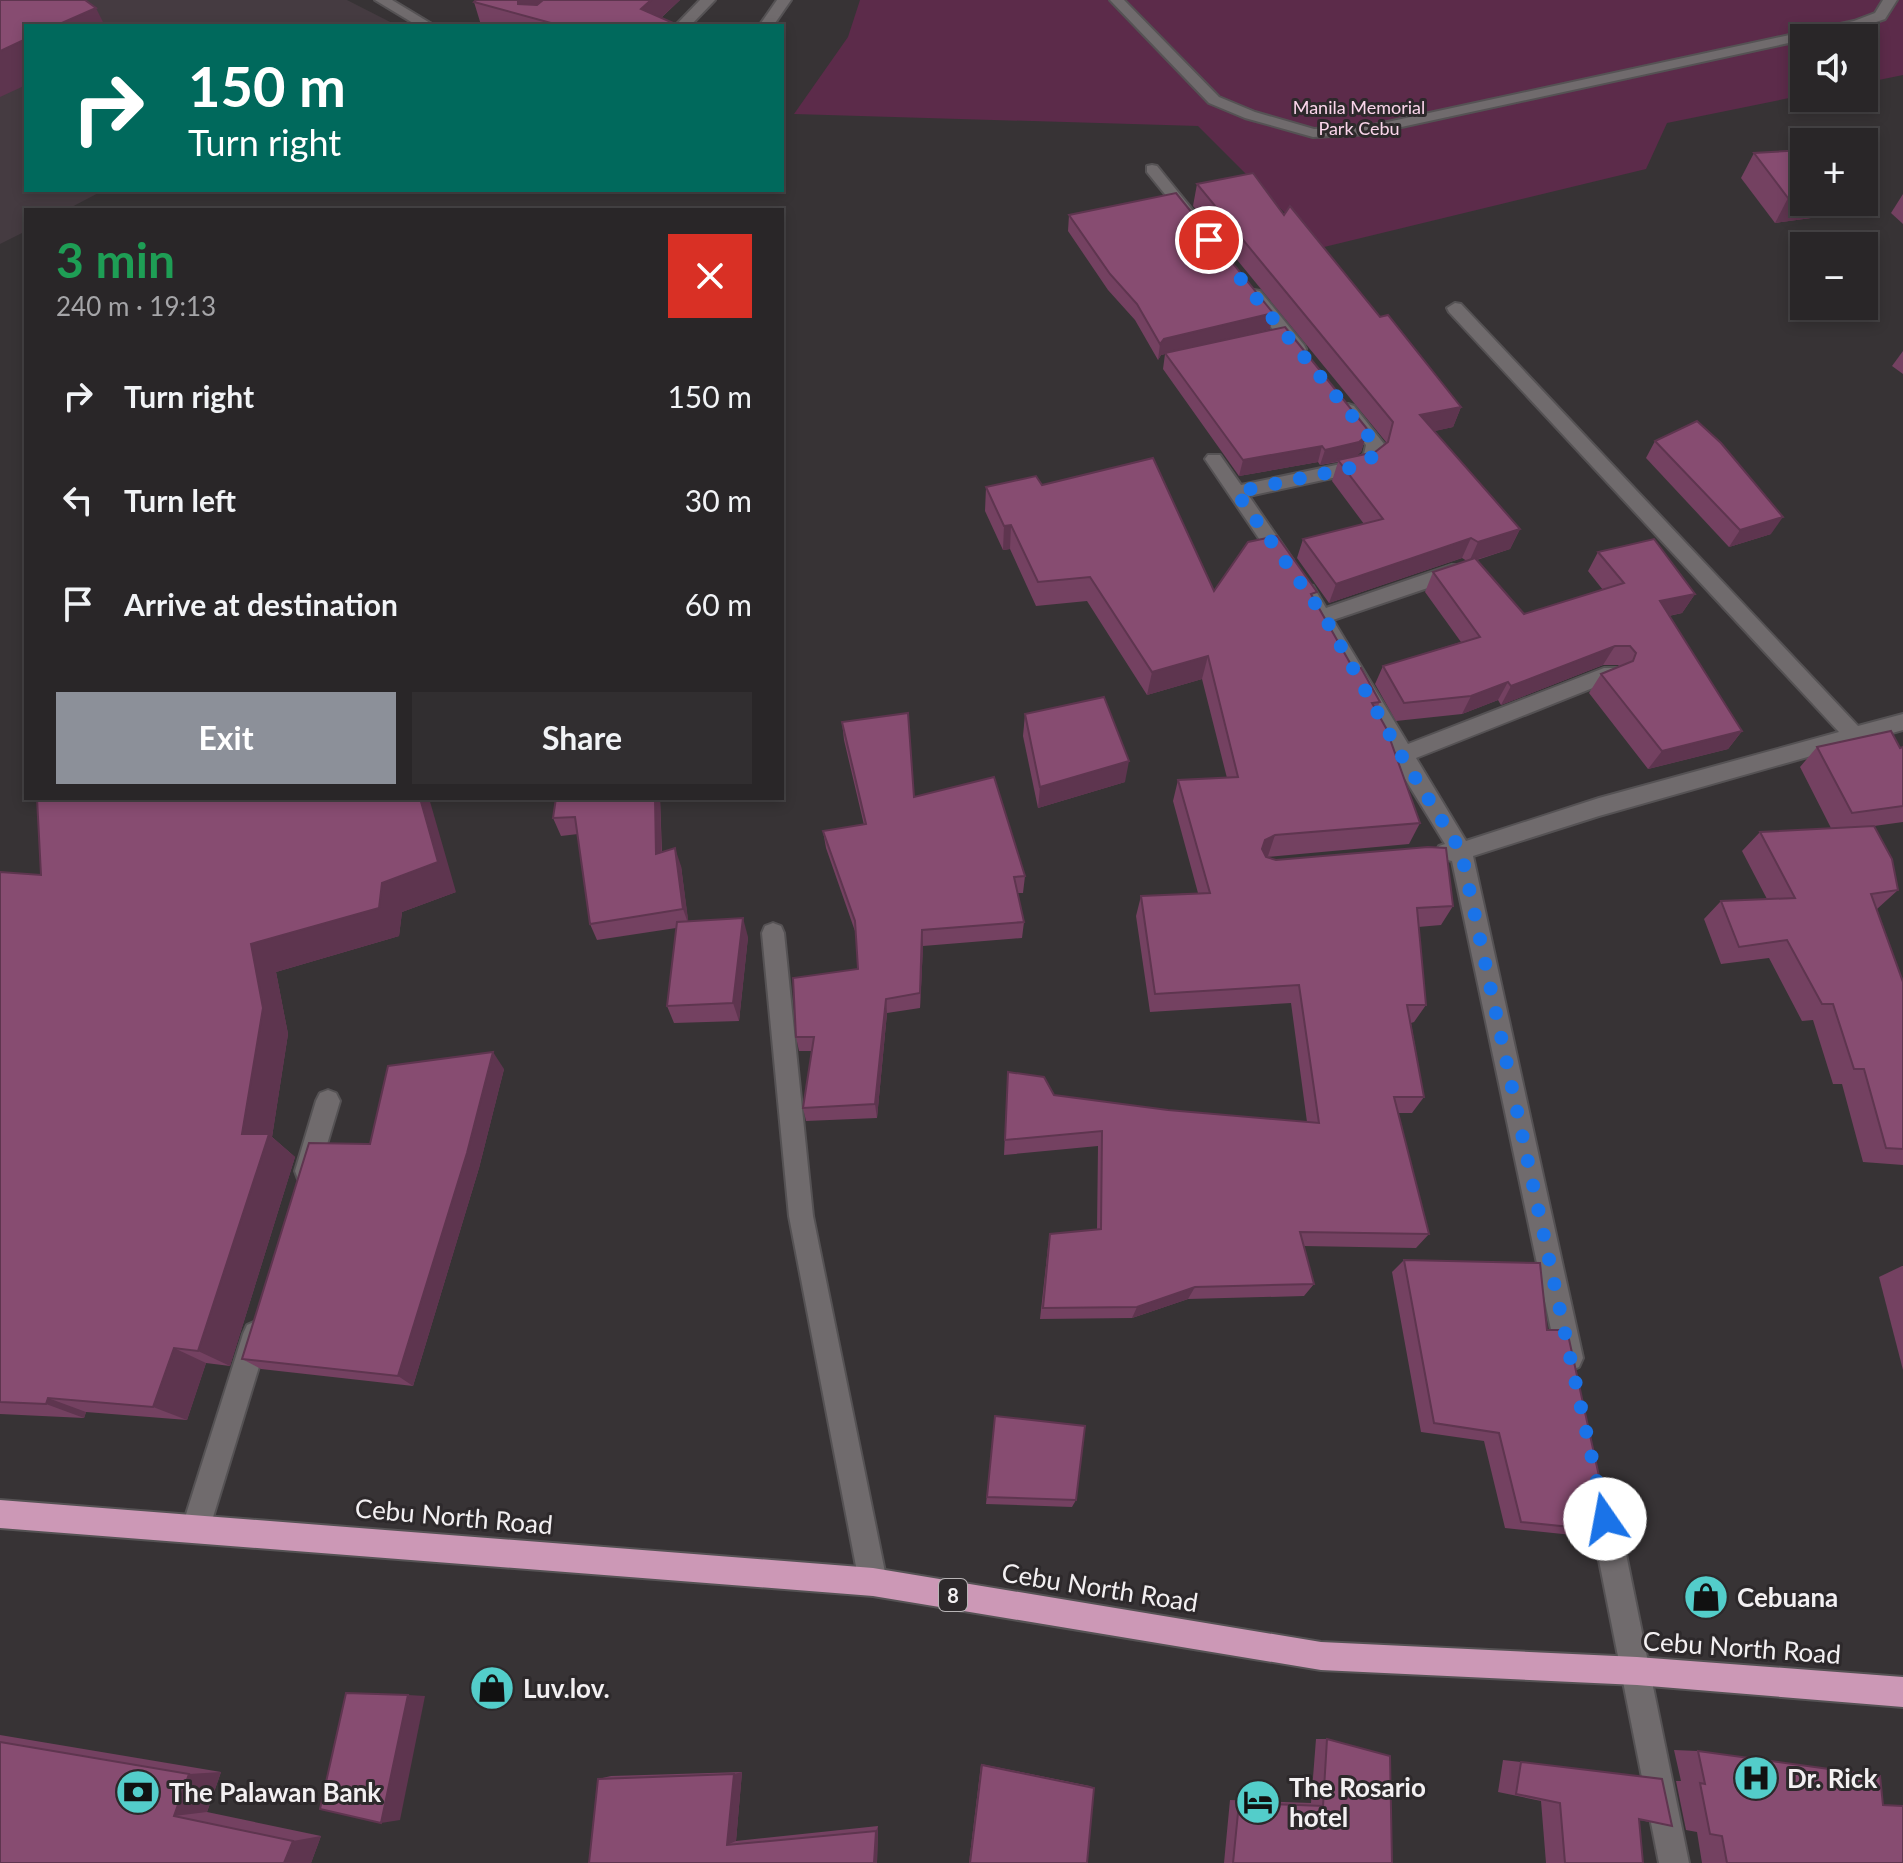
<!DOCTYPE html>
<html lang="en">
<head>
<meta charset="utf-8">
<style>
  :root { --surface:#292628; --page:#312e30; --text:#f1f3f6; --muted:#a5a5a8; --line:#454345; --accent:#8c9099 }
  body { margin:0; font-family:Lato,sans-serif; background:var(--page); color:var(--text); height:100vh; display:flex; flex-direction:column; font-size:30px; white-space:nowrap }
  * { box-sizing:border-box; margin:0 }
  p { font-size:26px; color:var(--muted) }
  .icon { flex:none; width:44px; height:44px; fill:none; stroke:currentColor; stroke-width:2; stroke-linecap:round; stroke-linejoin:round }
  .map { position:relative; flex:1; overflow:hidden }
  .sheet { position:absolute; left:24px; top:208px; width:760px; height:592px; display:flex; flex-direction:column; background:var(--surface); border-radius:0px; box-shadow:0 4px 12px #0003,0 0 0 2px var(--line) }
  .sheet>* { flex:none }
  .banner { position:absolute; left:24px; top:24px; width:760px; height:168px; border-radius:0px; box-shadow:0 4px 12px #0003,0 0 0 2px var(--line); background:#00695c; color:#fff; overflow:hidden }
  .buttons { position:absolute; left:1790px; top:24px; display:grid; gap:16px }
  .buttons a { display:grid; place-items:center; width:88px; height:88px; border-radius:0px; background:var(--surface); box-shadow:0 4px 12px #0003,0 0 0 2px var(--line); font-size:40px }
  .pin { position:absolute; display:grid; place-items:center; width:68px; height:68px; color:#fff; margin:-34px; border:4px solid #fff; border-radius:50%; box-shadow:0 2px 8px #0007 }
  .me { position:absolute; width:88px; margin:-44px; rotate:348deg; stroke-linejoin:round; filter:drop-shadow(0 0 6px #0008) }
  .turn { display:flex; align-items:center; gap:28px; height:168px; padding:0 32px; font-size:36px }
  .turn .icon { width:104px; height:104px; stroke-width:2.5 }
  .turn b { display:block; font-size:56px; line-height:68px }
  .round { display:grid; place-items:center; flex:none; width:84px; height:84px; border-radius:0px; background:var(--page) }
  .headline { display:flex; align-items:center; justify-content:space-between; height:136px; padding:0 32px }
  h1 { font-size:48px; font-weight:700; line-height:60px; color:#1e9e55 }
  .cta { display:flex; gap:16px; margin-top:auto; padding:16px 32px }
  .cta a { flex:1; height:92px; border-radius:0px; background:var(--accent); color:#fff; font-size:32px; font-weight:700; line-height:92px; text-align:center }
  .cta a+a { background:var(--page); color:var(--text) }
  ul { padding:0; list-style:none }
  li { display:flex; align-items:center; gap:24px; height:104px; padding:0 32px }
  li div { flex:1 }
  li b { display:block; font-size:30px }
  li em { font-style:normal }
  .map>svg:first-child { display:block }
</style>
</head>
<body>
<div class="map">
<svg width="1903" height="1863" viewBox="0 0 1903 1863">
  <rect width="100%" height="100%" fill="#373335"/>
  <!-- built -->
  <polygon fill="#453b41" points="0,0 347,0 398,26 26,26 26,190 104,190 66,210 26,210 26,231 0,244"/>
  <!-- green -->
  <polygon fill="#5c2b4a" points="860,0 1903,0 1903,75 1864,83 1864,38 1804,38 1804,95 1667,123 1646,169 1320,248 1198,126 794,114 848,37"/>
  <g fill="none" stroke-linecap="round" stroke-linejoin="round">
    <!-- service casing -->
    <g stroke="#555254" stroke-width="4">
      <polygon id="service" points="1110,0 1124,0 1219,97 1255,112 1314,129 1369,126 1854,21 1875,13 1883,0 1897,0 1885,19 1858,28 1369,134 1313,137 1245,118 1209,103"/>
    </g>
    <!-- minor casing -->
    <g stroke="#555254" stroke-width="4">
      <g id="minor">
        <polygon points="375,0 392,0 435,26 418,26"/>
        <polygon points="700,0 715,0 690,26 675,26"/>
        <polygon points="777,0 791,0 773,26 759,26"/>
        <polygon points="1152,165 1157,166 1195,213 1195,219 1185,219 1147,172 1147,166"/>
        <polygon points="1254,290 1260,291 1304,345 1306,349 1304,353 1292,353 1248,299 1246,295"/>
        <polygon points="1455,303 1461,304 1858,726 1903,714 1903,730 1599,816 1473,856 1583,1358 1579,1367 1570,1371 1561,1367 1557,1358 1452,861 1439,858 1436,852 1439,846 1445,844 1394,761 1297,591 1306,584 1313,586 1326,608 1452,565 1466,565 1468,570 1466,575 1333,620 1408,744 1604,668 1618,668 1621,673 1618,678 1416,758 1466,841 1599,798 1839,732 1449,312 1447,308"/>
        <polygon points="1348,404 1354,406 1384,444 1378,461 1360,472 1249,496 1293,560 1291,565 1277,565 1205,459 1208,455 1220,455 1241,485 1355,461 1364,454 1366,445 1339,410"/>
        <polygon points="773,923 781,926 784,933 813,1216 887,1582 883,1592 873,1596 863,1592 859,1582 789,1216 762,933 765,926"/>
        <polygon points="328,1090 336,1093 340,1101 319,1171 316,1179 307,1183 298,1179 295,1171 316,1101 320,1093"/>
        <polygon points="256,1321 265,1325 269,1334 210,1527 206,1537 196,1541 186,1537 182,1527 243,1334 247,1325"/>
        <polygon points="1602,1491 1612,1495 1616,1505 1689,1863 1659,1863 1588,1505 1592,1495"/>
      </g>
    </g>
    <!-- trunk casing -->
    <g stroke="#555254" stroke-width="4">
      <polygon id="trunk" points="0,1500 873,1568 1321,1642 1637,1657 1903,1677 1903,1707 1637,1685 1321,1670 873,1596 0,1528"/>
    </g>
    <!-- service -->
    <use href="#service" fill="#706b6d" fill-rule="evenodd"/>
    <!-- minor -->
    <use href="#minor" fill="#706b6d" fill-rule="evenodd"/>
    <!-- trunk -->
    <use href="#trunk" fill="#cc98b6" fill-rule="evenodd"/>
  </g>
  <!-- wall -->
  <g fill="#744161">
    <polygon points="476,0 680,0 661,18 680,26 484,26 481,25 474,2"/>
    <polygon points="1754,153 1833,215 1775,223 1741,178"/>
    <polygon points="1197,184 1284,215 1380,317 1461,407 1453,427 1434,431 1520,529 1510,549 1477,560 1524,614 1603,590 1588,571 1598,552 1695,594 1682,613 1669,616 1742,731 1728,749 1648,769 1589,693 1601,674 1619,666 1618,665 1603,665 1501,705 1498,700 1462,714 1396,721 1375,684 1383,666 1461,642 1425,592 1433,572 1467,561 1462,558 1329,603 1297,558 1303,539 1364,524 1332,481 1338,462 1320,465 1318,462 1239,476 1163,369 1165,354 1161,355 1158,360 1135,320 1108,290 1068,231 1069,215 1270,329 1214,343 1366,436 1361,452 1356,456 1375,452 1386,442 1193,206"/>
    <polygon points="1903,194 1903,224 1891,213"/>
    <polygon points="1903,351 1903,374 1892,366"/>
    <polygon points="1655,441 1771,534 1729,547 1646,458"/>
    <polygon points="1042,485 1214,591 1315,600 1354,670 1380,702 1376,710 1420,823 1409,844 1266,857 1453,906 1441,925 1418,927 1426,1005 1414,1022 1411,1023 1424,1097 1412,1113 1398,1113 1429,1234 1416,1248 1303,1246 1314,1284 1304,1296 1188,1299 1132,1318 1040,1319 1048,1247 1050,1234 1097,1229 1098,1146 1004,1155 1008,1072 1054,1095 1168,1110 1307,1122 1291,1003 1150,1012 1136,916 1141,896 1198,893 1173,801 1178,780 1227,778 1202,679 1147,695 1087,601 1036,606 1010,549 1003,550 985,511 986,487"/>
    <polygon points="1025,714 1125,782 1038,808 1023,736"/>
    <polygon points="842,722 914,797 1025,876 1023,893 1017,893 1024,922 1022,938 923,946 920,1008 887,1013 877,1118 806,1121 803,1108 812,1051 799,1051 796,1037 858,969 856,934 826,848 823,831 864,825 844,740"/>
    <polygon points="1817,747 1903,747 1903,822 1874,826 1898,890 1877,909 1903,982 1903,1165 1863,1162 1842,1084 1833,1084 1813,1020 1802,1021 1769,958 1721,964 1704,919 1721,901 1767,899 1742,851 1760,832 1831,828 1800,767"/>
    <polygon points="660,798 662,853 681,866 688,921 748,937 739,1021 674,1023 667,1006 676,928 597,940 590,924 578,834 561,836 553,818"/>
    <polygon points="0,872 41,875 456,892 402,912 399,936 276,972 288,1034 272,1137 295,1157 230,1366 206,1363 187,1420 86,1412 84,1418 0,1414"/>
    <polygon points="504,1069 479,1168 413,1386 261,1369 242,1359 370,1144"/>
    <polygon points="1404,1260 1547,1330 1611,1531 1592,1537 1505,1528 1484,1441 1421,1432 1392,1272"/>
    <polygon points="1902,1266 1903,1266 1903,1370 1879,1277"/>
    <polygon points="995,1416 1076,1500 1072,1507 986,1504"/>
    <polygon points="0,1735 221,1772 207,1812 321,1836 311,1863 0,1863"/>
    <polygon points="1316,1739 1327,1739 1392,1863 1394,1863 1224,1863 1230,1800 1311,1803"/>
    <polygon points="1674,1750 1698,1751 1883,1804 1903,1863 1702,1863 1697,1832 1686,1830 1676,1781 1681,1781"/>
    <polygon points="1503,1760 1521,1762 1672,1826 1639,1820 1643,1863 1546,1863 1541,1801 1498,1792"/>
    <polygon points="981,1764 1090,1786 1094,1788 1087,1863 969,1863"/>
    <polygon points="742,1772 736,1841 878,1826 877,1863 589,1863 598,1779 611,1776"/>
  </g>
  <!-- shaded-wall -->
  <g fill="#5e354f">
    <polygon points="518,0 552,0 532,17 518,4"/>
    <polygon points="651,0 680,0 652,26 641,9"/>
    <polygon points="96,8 105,26 55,26"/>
    <polygon points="26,39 26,85 0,97 0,51"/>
    <polygon points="1804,196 1804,202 1840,202 1833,215 1775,223 1788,198"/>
    <polygon points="1273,313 1270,329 1161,355 1158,360 1160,344 1164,339"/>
    <polygon points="1461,407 1453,427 1413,436 1420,415"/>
    <polygon points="1366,436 1361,452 1354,458 1320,465 1325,450"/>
    <polygon points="1322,446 1318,462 1239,476 1243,460"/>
    <polygon points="1783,517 1771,534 1729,547 1740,530"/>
    <polygon points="1011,525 1010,549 1003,550 1004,526"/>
    <polygon points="1520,529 1510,549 1469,562 1478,542"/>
    <polygon points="1471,538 1462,558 1329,603 1336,584"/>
    <polygon points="1695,594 1682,613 1648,620 1660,601"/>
    <polygon points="1615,646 1603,665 1501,705 1511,686"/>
    <polygon points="1208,656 1202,679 1147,695 1152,672"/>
    <polygon points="1508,682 1498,700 1462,714 1471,696"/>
    <polygon points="1742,731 1728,749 1648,769 1662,751"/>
    <polygon points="1129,761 1125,782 1038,808 1040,787"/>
    <polygon points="420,798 429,798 456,892 402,912 399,936 276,972 288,1034 272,1137 295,1157 230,1366 198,1351 242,1134 251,944"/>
    <polygon points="655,798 660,798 662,871 656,854"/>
    <polygon points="1275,835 1268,856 1257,861 1265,840"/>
    <polygon points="675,848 681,866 689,926 683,909"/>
    <polygon points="743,918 748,937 739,1021 733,1003"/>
    <polygon points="922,930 923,946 920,1008 920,993"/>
    <polygon points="886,999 887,1013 877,1118 875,1104"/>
    <polygon points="493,1052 504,1069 479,1168 413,1386 398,1376"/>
    <polygon points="1195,1287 1188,1299 1132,1318 1137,1307"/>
    <polygon points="174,1348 206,1363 187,1420 153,1407"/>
    <polygon points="48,1398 86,1412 84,1418 46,1404"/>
    <polygon points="408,1695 425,1696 400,1820 381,1823"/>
    <polygon points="221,1772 207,1812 174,1816 189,1774"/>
    <polygon points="742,1772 736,1841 727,1845 734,1774"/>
    <polygon points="878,1826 877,1863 874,1863 876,1831"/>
    <polygon points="321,1836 311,1863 284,1863 293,1841"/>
  </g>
  <!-- building -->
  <g fill="#874c71" stroke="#5e354f" stroke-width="2">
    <polygon points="0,0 85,0 96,8 55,26 26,26 26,39 0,51"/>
    <polygon points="476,0 518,0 518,4 537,5 543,0 651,0 641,9 680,26 562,26 474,2"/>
    <polygon points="1804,150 1804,196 1788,198 1754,153"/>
    <polygon points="1253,173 1284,215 1290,206 1380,317 1388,315 1461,407 1420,415 1520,529 1478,542 1471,538 1336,584 1303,539 1383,519 1338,460 1375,452 1388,442 1393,422 1197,184"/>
    <polygon points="1176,193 1273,313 1164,339 1160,344 1137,304 1110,274 1069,215"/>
    <polygon points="1285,327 1368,430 1366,436 1359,442 1325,450 1322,446 1243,460 1165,353"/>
    <polygon points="1697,421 1721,443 1783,517 1740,530 1655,441"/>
    <polygon points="1153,458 1214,591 1248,542 1277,536 1317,592 1311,594 1354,670 1361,668 1380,702 1372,703 1386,728 1420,823 1275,835 1265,840 1262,849 1266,857 1276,860 1428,847 1446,848 1453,906 1417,908 1426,1005 1407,1005 1424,1097 1394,1097 1429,1234 1300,1232 1314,1284 1195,1287 1137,1307 1043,1308 1050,1234 1101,1229 1102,1131 1005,1140 1008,1072 1044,1077 1054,1095 1168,1110 1319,1123 1299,985 1155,994 1141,896 1210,893 1178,780 1238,777 1208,656 1152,672 1090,577 1038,582 1011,525 1004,526 986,487 1036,476 1042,485"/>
    <polygon points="1654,539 1695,594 1660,601 1742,731 1662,751 1601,674 1633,661 1636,653 1630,646 1615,646 1511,686 1508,682 1471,696 1404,703 1383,666 1480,637 1433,572 1475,558 1524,614 1624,583 1598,552"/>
    <polygon points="1104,697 1129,761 1040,787 1025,714"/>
    <polygon points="908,713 914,797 994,777 1025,876 1014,877 1024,922 922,930 920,993 886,999 875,1104 803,1108 814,1037 796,1037 793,978 858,969 855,921 823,831 866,824 842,722"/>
    <polygon points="1891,731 1900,748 1903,747 1903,806 1852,813 1817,747"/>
    <polygon points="37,798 420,798 438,862 382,883 379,908 251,944 263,1008 242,1134 269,1134 198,1351 174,1348 153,1407 48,1398 46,1404 0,1402 0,872 41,875"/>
    <polygon points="556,798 655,798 656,854 675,848 683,909 590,924 575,817 553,818"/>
    <polygon points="1874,826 1892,859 1898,890 1871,894 1903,982 1903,1149 1886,1148 1864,1069 1854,1069 1833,1004 1822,1004 1787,940 1739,947 1721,901 1795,898 1760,832"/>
    <polygon points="743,918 733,1003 667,1006 677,922"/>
    <polygon points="493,1052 467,1153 398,1376 242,1359 309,1143 370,1144 388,1066"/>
    <polygon points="1404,1260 1540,1263 1547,1330 1567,1330 1611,1531 1521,1522 1499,1433 1434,1423"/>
    <polygon points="995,1416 1085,1426 1076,1500 987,1497"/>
    <polygon points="346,1693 408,1695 381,1823 320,1809"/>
    <polygon points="1327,1739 1390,1756 1392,1863 1233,1863 1239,1803 1323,1806"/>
    <polygon points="0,1742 189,1774 174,1816 293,1841 284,1863 0,1863"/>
    <polygon points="1698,1751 1880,1776 1883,1805 1903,1806 1903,1863 1727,1863 1722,1836 1710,1834 1700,1783 1705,1784"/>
    <polygon points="1521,1762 1662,1779 1672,1826 1639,1819 1643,1863 1565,1863 1560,1803 1516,1794"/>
    <polygon points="982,1765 1094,1788 1087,1863 970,1863"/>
    <polygon points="734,1774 727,1845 876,1831 874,1863 589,1863 598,1779"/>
  </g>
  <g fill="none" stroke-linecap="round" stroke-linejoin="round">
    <!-- route -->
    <polyline stroke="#1a73e8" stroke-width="14" stroke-dasharray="0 25.2" points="1209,240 1375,444 1372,457 1360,466 1236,492 1324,616 1401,755 1461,851 1605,1519"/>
  </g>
  <!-- icons -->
  <defs>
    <g id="shop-disc" transform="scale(2.3)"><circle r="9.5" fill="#53cdca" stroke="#2d292b"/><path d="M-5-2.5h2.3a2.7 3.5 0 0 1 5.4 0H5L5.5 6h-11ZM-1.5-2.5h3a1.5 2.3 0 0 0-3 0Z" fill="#111"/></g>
    <g id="hospital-disc" transform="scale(2.3)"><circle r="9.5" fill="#53cdca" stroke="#2d292b"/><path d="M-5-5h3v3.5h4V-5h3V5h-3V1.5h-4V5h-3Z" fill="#111"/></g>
    <g id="bank-disc" transform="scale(2.3)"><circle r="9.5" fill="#53cdca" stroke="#2d292b"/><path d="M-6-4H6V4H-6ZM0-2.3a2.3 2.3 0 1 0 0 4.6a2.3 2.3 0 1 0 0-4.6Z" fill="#111"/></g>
    <g id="hotel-disc" transform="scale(2.3)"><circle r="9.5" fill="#53cdca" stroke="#2d292b"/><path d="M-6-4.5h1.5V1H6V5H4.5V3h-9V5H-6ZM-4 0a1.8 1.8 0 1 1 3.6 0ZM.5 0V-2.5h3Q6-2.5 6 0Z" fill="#111"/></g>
  </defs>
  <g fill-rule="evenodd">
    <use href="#shop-disc" x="1706" y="1597"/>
    <use href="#shop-disc" x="492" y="1688"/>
    <use href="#hospital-disc" x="1756" y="1778"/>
    <use href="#bank-disc" x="138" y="1792"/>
    <use href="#hotel-disc" x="1258" y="1802"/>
  </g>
  <g text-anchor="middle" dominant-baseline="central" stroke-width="6" stroke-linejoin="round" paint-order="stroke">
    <!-- far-park labels -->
    <g font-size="18" fill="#fad5ea" stroke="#2d292b">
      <text x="1359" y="107">Manila Memorial<tspan x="1359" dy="21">Park Cebu</tspan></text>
    </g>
    <!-- shield labels -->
    <rect fill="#2d292b" stroke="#b8b4b6" stroke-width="2" x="939" y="1579" width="28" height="32" rx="6"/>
    <g font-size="20" font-weight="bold" fill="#f3f0f2">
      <text x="953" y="1595">8</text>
    </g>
    <!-- near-street labels -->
    <g font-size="26" fill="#f3f0f2" stroke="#2d292b">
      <text transform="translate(454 1516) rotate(5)">Cebu North Road</text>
      <text transform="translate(1100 1587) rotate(9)">Cebu North Road</text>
      <text transform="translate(1742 1647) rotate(4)">Cebu North Road</text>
    </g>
    <!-- near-poi labels -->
    <g font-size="26" font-weight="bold" fill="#f3f0f2" stroke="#2d292b" text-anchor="start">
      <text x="1737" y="1597">Cebuana</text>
      <text x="523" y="1688">Luv.lov.</text>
      <text x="1787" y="1778">Dr. Rick</text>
      <text x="1289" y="1787">The Rosario<tspan x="1289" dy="30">hotel</tspan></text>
      <text x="169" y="1792">The Palawan Bank</text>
    </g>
  </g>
</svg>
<div class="buttons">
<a><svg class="icon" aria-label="sound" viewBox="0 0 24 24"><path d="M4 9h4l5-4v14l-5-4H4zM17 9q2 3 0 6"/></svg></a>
<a>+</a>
<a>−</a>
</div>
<div class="pin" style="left:1209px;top:240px;background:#d93025"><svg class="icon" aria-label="arrive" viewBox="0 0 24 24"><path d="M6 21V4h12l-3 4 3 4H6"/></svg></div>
<svg class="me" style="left:1605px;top:1519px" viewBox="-20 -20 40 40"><circle r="19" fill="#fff"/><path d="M0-13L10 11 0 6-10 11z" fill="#1a73e8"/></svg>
<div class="banner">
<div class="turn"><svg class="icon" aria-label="right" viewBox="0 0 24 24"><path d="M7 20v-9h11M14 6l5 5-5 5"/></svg><div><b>150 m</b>Turn right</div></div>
</div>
<section class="sheet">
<div class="headline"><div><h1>3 min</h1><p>240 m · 19:13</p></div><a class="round" style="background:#d93025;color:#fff"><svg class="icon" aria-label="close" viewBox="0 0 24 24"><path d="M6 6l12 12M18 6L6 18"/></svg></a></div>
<ul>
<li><svg class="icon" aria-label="right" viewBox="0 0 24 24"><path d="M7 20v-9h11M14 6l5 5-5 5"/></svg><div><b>Turn right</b></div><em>150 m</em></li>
<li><svg class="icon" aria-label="left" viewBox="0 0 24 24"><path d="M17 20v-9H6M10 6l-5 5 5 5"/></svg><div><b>Turn left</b></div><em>30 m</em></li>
<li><svg class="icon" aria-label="arrive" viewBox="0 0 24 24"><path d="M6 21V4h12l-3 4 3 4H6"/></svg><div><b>Arrive at destination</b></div><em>60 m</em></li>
</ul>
<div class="cta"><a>Exit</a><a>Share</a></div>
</section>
</div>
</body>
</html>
